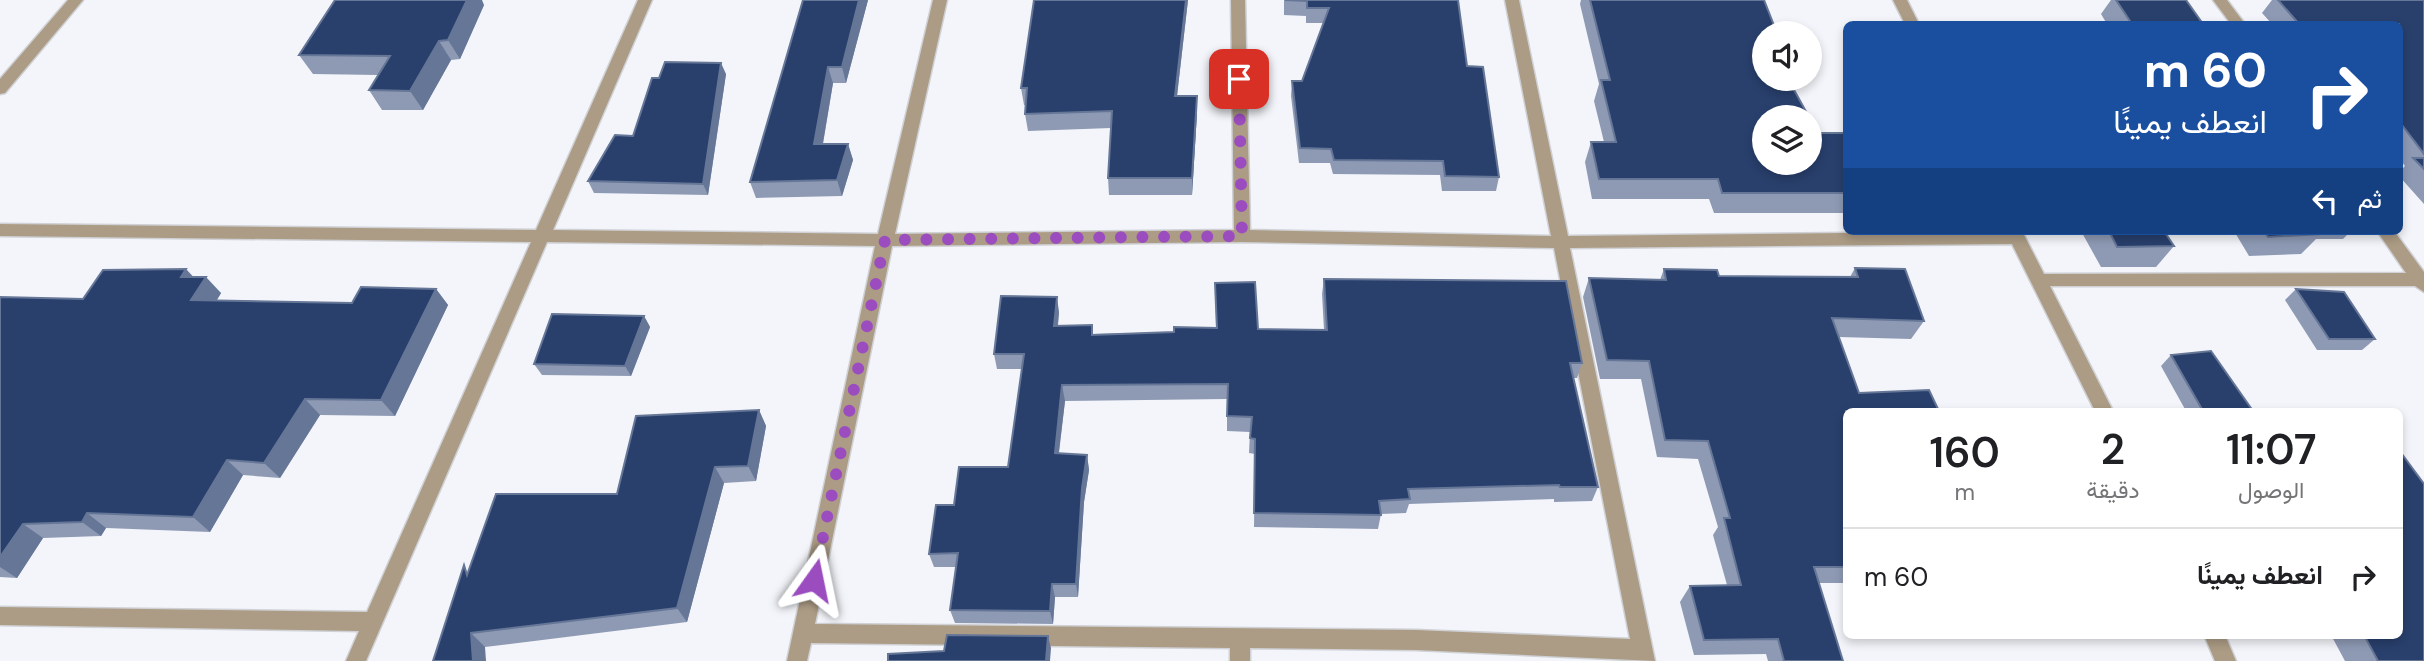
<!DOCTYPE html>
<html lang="ar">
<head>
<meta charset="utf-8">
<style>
  :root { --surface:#fff; --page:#f6f6f6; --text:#202124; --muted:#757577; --line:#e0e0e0 }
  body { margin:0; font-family:"DM Sans",Vazirmatn,sans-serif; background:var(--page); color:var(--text); direction:rtl; height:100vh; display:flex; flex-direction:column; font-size:26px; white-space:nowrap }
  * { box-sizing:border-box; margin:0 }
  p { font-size:23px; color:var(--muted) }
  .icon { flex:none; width:38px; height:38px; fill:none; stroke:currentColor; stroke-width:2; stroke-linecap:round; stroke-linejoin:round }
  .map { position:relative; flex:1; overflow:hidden; direction:ltr }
  .panel { position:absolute; left:1843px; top:408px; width:560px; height:231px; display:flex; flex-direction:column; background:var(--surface); border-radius:10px; box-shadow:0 4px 10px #0003; direction:rtl }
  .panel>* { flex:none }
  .hud { position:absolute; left:1843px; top:21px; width:560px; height:214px; border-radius:10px; box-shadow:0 4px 10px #0003; direction:rtl; background:#1a4fa0; color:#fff; overflow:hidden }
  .fabs { position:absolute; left:1752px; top:21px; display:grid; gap:14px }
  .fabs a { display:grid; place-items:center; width:70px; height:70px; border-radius:50%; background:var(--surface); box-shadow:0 4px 10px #0003; font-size:35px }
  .pin { position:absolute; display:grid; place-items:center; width:60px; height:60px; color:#fff; margin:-30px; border-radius:14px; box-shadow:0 4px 10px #0006 }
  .me { position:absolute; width:77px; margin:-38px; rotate:12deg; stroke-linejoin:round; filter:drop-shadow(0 0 5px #0008) }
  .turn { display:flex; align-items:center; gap:24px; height:147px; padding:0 21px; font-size:32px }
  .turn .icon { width:91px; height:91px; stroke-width:2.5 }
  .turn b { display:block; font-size:49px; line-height:60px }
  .then { display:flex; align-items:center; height:66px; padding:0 21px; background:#0003; gap:14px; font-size:26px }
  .eta { display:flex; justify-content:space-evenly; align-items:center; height:119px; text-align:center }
  .eta b { font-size:42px; font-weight:600; line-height:49px }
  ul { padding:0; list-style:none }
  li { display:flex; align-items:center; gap:21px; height:98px; padding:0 21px; border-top:2px solid var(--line) }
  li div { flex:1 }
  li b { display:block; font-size:26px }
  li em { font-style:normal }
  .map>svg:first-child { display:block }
</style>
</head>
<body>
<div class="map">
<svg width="2424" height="661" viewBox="0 0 2424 661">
  <rect width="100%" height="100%" fill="#f3f5fa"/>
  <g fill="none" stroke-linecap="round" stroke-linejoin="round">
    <!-- minor casing -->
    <g stroke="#cfd1d5" stroke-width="3">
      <g id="minor">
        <polygon points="68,0 83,0 5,93 0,94 0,79"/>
        <path d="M638 0H652L553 230 878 234 933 0H947L895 234 1234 230 1231 0H1245L1250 230 1551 236 1505 0H1519L1568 236 2022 231 2044 274 2406 273 2377 231H2394L2424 272V292L2415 286H2050L2113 411H2095L2012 244 1570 248 1655 661 1416 650 1250 648V661H1230V648L811 643 807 661H787L875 246 547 242 366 661H346L359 631 0 625V607L367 612 531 242 0 236V224L536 230ZM1242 242 1554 248 1630 639 1416 630 815 624 892 246Z"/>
        <polygon points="1893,0 1907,0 1919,24 1905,24"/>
        <polygon points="2213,0 2227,0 2245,24 2231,24"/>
        <polygon points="2204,635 2225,635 2236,661 2215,661"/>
      </g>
    </g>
    <!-- minor -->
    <use href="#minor" fill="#ac9c85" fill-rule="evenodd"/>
  </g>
  <!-- wall -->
  <g fill="#8e9ab4">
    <polygon points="803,0 868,0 846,83 833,83 823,144 848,144 853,160 842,196 756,198 750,182"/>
    <polygon points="1034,0 1188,0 1177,96 1197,113 1192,195 1109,195 1108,178 1111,128 1028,131 1025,114 1026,105 1024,105 1021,88"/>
    <polygon points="1284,0 1458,0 1467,66 1499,177 1496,191 1442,191 1440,175 1333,174 1330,163 1299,163 1291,96 1292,81 1302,81 1324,23 1306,23 1306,16 1284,15"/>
    <polygon points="1581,0 1764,0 1764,79 1817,133 1846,133 1846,213 1714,213 1709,199 1592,199 1585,162 1591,142 1604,142 1594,101 1599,84 1580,4"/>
    <polygon points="2111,0 2186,0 2203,24 2107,24 2101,14"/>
    <polygon points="2272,0 2424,0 2424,204 2399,176 2399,172 2405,166 2399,158 2399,24 2272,24 2262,13"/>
    <polygon points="484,5 460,59 451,60 423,110 382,110 369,90 378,75 313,74 299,55"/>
    <polygon points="726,74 708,195 594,193 588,181 633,136 659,78"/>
    <polygon points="2081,231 2164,231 2174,246 2156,267 2101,267"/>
    <polygon points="2234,231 2351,231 2343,239 2316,239 2301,254 2249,256"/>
    <polygon points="1855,268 1924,321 1911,339 1839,337 1846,411 1846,583 1819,583 1843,661 1768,661 1766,654 1694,655 1680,602 1690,586 1727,585 1713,535 1718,527 1698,459 1657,457 1641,379 1600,379 1583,297 1589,278 1660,280 1664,269 1719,276 1850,277"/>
    <polygon points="193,277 221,293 217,300 352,303 436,289 448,305 395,416 320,415 280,478 243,475 210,532 106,528 101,536 43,538 17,578 0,577 0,297 83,299"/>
    <polygon points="1324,279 1582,363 1577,378 1573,378 1598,487 1592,501 1554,502 1554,499 1409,504 1406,513 1381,514 1378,529 1254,527 1255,454 1249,453 1250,432 1227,431 1227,399 1065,401 1059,453 1087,455 1089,470 1084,502 1078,597 1055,597 1053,624 955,623 950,610 956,567 934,567 929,554 954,505 1008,467 1022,369 997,369 994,354 1059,312 1058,326 1092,325 1093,334 1174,332 1216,328 1215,283 1258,329 1324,330 1322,294"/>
    <polygon points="2296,289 2375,339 2362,350 2317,350 2285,300"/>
    <polygon points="644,316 650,327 631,376 542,375 534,364"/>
    <polygon points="2171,355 2253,411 2186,411 2161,366"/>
    <polygon points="759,410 766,426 756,481 724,483 687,622 485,647 433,661 469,569 617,494"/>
    <polygon points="2331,635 2399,635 2424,661 2345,661"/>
  </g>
  <!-- shaded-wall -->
  <g fill="#667697">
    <polygon points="467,0 482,0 484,5 460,59 448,40"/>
    <polygon points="859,0 868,0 846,83 842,67"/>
    <polygon points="1186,0 1188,0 1175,113 1175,96"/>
    <polygon points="439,41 451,60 423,110 410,91"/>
    <polygon points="721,63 726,74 708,195 703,184"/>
    <polygon points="828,67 833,83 820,160 814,144"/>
    <polygon points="1197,96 1197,113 1192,195 1192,178"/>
    <polygon points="848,144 853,160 842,196 837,180"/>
    <polygon points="186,269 201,285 206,277 221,293 207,316 191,300 181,277"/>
    <polygon points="436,289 448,305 395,416 381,400"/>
    <polygon points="1057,297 1059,312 1056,342 1054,326"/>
    <polygon points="644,316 650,327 631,376 625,366"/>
    <polygon points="1062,385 1065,401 1057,467 1055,453"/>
    <polygon points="305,399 320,415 280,478 264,463"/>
    <polygon points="759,410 766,426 756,481 748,466"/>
    <polygon points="1087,455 1089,470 1084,502 1078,597 1076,584 1082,488"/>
    <polygon points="227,460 243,475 210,532 193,517"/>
    <polygon points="715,467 724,483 687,622 677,608"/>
    <polygon points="87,513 106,528 101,536 82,522"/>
    <polygon points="23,524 43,538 17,578 0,567 0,557"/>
    <polygon points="1052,584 1055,597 1053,624 1050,611"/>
    <polygon points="471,633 485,647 486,661 473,661"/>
    <polygon points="1048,636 1051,648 1050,661 1046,661"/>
  </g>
  <!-- building -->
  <g fill="#29406d" stroke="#667697" stroke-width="2">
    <polygon points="335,0 467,0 448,40 439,41 410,91 369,90 390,56 299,55"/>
    <polygon points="803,0 859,0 842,67 828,67 814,144 848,144 837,180 750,182"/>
    <polygon points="1034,0 1186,0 1175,96 1197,96 1192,178 1108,178 1112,111 1025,114 1027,88 1021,88"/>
    <polygon points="1285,0 1458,0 1467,66 1483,67 1499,177 1445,176 1443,161 1334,160 1331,149 1300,148 1292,81 1302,81 1329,8 1307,8 1307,1"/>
    <polygon points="1590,0 1764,0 1777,33 1764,33 1764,79 1788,79 1809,117 1764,117 1764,163 1810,163 1810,119 1817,133 1846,133 1846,193 1722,193 1718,179 1599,179 1591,142 1616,142 1601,80 1610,80"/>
    <polygon points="2116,0 2186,0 2203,24 2132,24"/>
    <polygon points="2278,0 2424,0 2424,154 2399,121 2399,24 2299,24"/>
    <polygon points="665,62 721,63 703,184 588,181 615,135 633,136 652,78 659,78"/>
    <polygon points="2413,158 2424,158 2424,169"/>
    <polygon points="2109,231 2164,231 2174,246 2117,247"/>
    <polygon points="2264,231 2318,231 2320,234 2268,237"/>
    <polygon points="1855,268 1905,269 1924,321 1832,318 1859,393 1929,390 1939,411 1846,411 1846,567 1814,567 1843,661 1784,661 1778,639 1704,640 1690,586 1741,585 1724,518 1730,518 1708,441 1665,440 1649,361 1607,360 1589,278 1666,280 1664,269 1717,270 1719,276 1858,277"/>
    <polygon points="186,269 181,277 206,277 191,300 352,303 361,287 436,289 381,400 305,399 264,463 227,460 193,517 87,513 82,522 23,524 0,557 0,297 83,299 103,270"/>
    <polygon points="1324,279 1566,281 1582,363 1570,363 1598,487 1560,487 1559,485 1408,489 1410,499 1379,501 1381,515 1254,513 1255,439 1250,438 1252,417 1227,416 1228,384 1062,385 1055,453 1087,455 1082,488 1076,584 1052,584 1050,611 950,610 958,553 929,554 936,505 954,505 959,467 1008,467 1024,354 994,354 1001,296 1057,297 1054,326 1092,325 1092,335 1174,332 1174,327 1217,328 1215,283 1255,282 1258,329 1327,330"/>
    <polygon points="2296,289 2344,292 2375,339 2329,339"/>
    <polygon points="552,314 644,316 625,366 534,364"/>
    <polygon points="2211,351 2253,411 2203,411 2171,355"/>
    <polygon points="759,410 748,466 715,467 677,608 471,633 473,661 433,661 464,565 467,575 496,494 617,494 636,416"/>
    <polygon points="2399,450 2424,484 2424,661 2378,661 2364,635 2399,635"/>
    <polygon points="947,635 1048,636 1046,661 888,661 888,654 944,651"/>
  </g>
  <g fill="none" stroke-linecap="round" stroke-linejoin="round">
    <!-- route -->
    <polyline stroke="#9b4dbf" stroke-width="12" stroke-dasharray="0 21.6" points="814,580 885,240 1242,236 1239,79"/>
  </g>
</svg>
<div class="fabs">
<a><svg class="icon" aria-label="sound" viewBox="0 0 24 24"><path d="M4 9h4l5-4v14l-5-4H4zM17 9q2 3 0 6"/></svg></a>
<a><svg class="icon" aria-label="layers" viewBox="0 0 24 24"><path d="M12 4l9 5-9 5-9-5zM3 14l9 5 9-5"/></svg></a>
</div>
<div class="pin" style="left:1239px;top:79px;background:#d93025"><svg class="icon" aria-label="arrive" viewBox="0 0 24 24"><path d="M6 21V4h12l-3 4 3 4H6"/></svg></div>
<svg class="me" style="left:814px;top:580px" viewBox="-20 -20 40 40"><path d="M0-17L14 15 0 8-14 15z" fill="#9b4dbf" stroke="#fff" stroke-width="4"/></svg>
<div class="hud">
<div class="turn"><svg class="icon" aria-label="right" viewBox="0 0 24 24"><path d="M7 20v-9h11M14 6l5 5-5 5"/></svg><div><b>60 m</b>انعطف يمينًا</div></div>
<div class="then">ثم<svg class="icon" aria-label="left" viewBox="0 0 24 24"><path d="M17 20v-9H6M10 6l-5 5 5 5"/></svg></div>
</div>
<section class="panel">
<div class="eta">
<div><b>11:07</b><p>الوصول</p></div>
<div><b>2</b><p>دقيقة</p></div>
<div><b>160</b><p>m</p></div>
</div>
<ul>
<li><svg class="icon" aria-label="right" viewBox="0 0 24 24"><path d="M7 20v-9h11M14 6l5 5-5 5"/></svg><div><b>انعطف يمينًا</b></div><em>60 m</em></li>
</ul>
</section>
</div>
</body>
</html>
